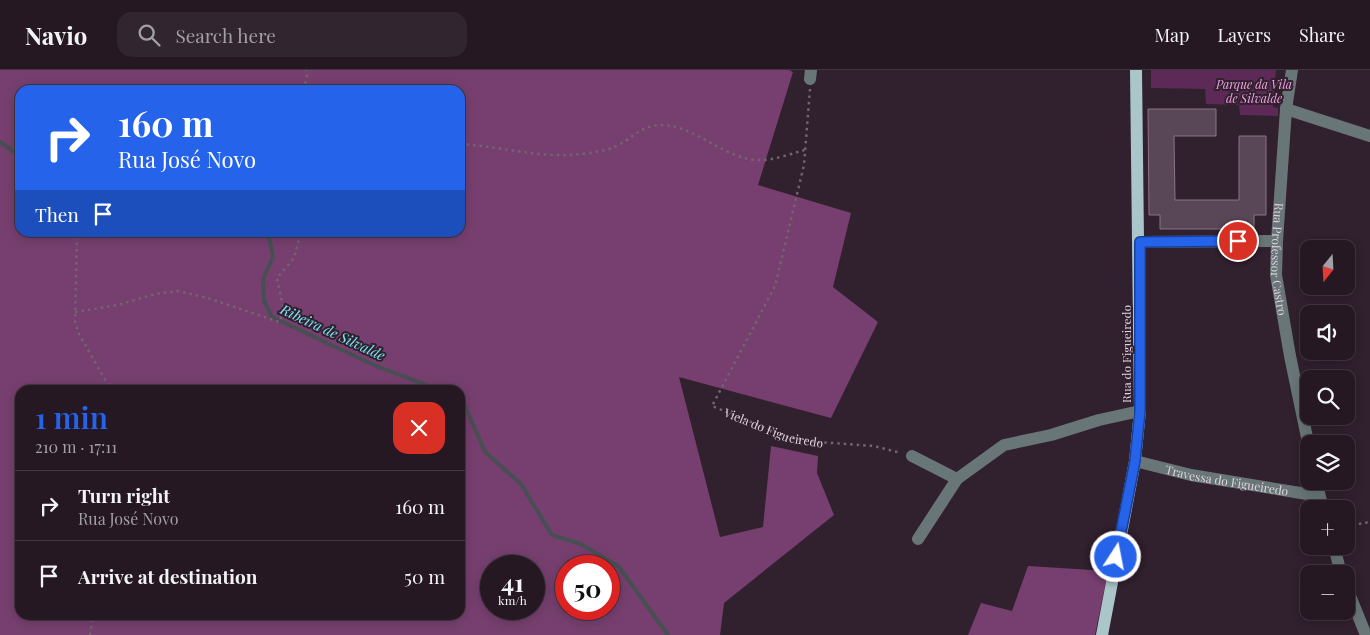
<!DOCTYPE html>
<html lang="en">
<head>
<meta charset="utf-8">
<style>
  :root { --surface:#251822; --page:#31252f; --text:#f1f3f6; --muted:#a3a0a5; --line:#423740; --accent:#2563eb }
  body { margin:0; font-family:"Playfair Display",serif; background:var(--page); color:var(--text); height:100vh; display:flex; flex-direction:column; font-size:19px; white-space:nowrap }
  * { box-sizing:border-box; margin:0 }
  p { font-size:16px; color:var(--muted) }
  .icon { flex:none; width:28px; height:28px; fill:none; stroke:currentColor; stroke-width:2; stroke-linecap:round; stroke-linejoin:round }
  .map { position:relative; flex:1; overflow:hidden }
  .panel { position:absolute; left:15px; top:315px; width:450px; height:235px; display:flex; flex-direction:column; background:var(--surface); border-radius:15px; box-shadow:0 2px 12px #0003,0 0 0 1px var(--line) }
  .panel>* { flex:none }
  .guide { position:absolute; left:15px; top:15px; width:450px; height:152px; border-radius:15px; box-shadow:0 2px 12px #0003,0 0 0 1px var(--line); background:#2563eb; color:#fff; overflow:hidden }
  .needle { width:32px; rotate:198deg }
  .buttons { position:absolute; left:1300px; top:170px; display:grid; gap:10px }
  .buttons a { display:grid; place-items:center; width:55px; height:55px; border-radius:10px; background:var(--surface); box-shadow:0 2px 12px #0003,0 0 0 1px var(--line); font-size:25px }
  .speed { position:absolute; left:480px; top:485px; display:flex; gap:10px; font-size:25px; font-weight:700; text-align:center }
  .speed>* { display:grid; place-content:center; width:65px; height:65px; border-radius:50%; background:var(--surface); box-shadow:0 2px 12px #0003,0 0 0 1px var(--line); line-height:1 }
  .speed small { font-size:12px; font-weight:400 }
  .speed .limit { border:8px solid #d22; background:#fff; color:#111 }
  .pin { position:absolute; display:grid; place-items:center; width:42px; height:42px; color:#fff; margin:-21px; border:2px solid #fff; border-radius:50%; box-shadow:0 1px 5px #0007 }
  .me { position:absolute; width:55px; margin:-28px; rotate:11deg; stroke-linejoin:round; filter:drop-shadow(0 0 4px #0008) }
  .turn { display:flex; align-items:center; gap:18px; height:105px; padding:0 20px; font-size:22px }
  .turn .icon { width:65px; height:65px; stroke-width:2.5 }
  .turn b { display:block; font-size:35px; line-height:42px }
  .then { display:flex; align-items:center; height:48px; padding:0 20px; background:#0003; gap:10px; font-size:19px }
  .round { display:grid; place-items:center; flex:none; width:52px; height:52px; border-radius:15px; background:var(--page) }
  .summary { display:flex; align-items:center; justify-content:space-between; height:85px; padding:0 20px }
  h1 { font-size:30px; font-weight:600; line-height:38px; color:var(--accent) }
  ul { padding:0; list-style:none }
  li { display:flex; align-items:center; gap:15px; height:70px; padding:0 20px; border-top:1px solid var(--line) }
  li div { flex:1 }
  li b { display:block; font-size:19px }
  li em { font-style:normal }
  header { display:flex; align-items:center; gap:30px; box-sizing:border-box; height:70px; padding:0 25px; background:var(--surface); border-bottom:1px solid var(--line) }
  header strong { font-size:24px }
  nav { display:flex; gap:28px; margin-inline-start:auto; font-size:18px }
  .search { width:350px; height:45px; background:var(--page); display:flex; align-items:center; gap:12px; box-sizing:border-box; padding:0 18px; border-radius:15px; color:var(--muted); font-size:19px }
  .map>svg:first-child { display:block }
</style>
</head>
<body>
<header>
<strong>Navio</strong>
<div class="search"><svg class="icon" aria-label="search" viewBox="0 0 24 24"><circle cx="10" cy="10" r="6"/><path d="M15 15l6 6"/></svg>Search here</div>
<nav><a>Map</a><a>Layers</a><a>Share</a></nav>
</header>
<div class="map">
<svg width="1370" height="565" viewBox="0 0 1370 565">
  <rect width="100%" height="100%" fill="#31202e"/>
  <!-- green -->
  <polygon fill="#5d2957" points="1151,0 1276,0 1273,37 1278,38 1278,46 1240,45 1239,35 1206,34 1205,19 1151,18"/>
  <!-- forest -->
  <g fill="#763f6f" fill-rule="evenodd">
    <path d="M0 0H789L793 2 758 115 851 143 833 217 878 252 831 348 679 307 720 467 763 457 771 376 818 386 817 403 834 445 724 533 720 565H0ZM20 20H460V162H20ZM20 320H460V545H20ZM491 496H534V539H491ZM566 496H609V539H566Z"/>
    <polygon points="1028,496 1108,501 1095,565 968,565 981,533 1012,541"/>
  </g>
  <g fill="none" stroke-linecap="round" stroke-linejoin="round">
    <!-- stream -->
    <g stroke="#484f53" stroke-width="4">
      <polyline points="0,72 20,86"/>
      <polyline points="268,162 273,187 263,209 264,231 272,247 376,296 440,320"/>
      <polyline points="460,333 465,336 485,382 521,414 552,465 581,474 619,497 668,565"/>
    </g>
  </g>
  <!-- building -->
  <polygon fill="#594656" stroke="#887485" points="1148,39 1216,39 1216,66 1174,66 1175,130 1239,130 1239,66 1266,66 1266,145 1254,145 1254,159 1160,159 1160,145 1149,145"/>
  <g fill="none" stroke-linecap="round" stroke-linejoin="round">
    <!-- path -->
    <g stroke="#736470" stroke-width="2.5" stroke-dasharray="2.5 4" stroke-linecap="butt">
      <path id="s1" d="M810 19 804 95 775 216 712 336 788 367 818 372 874 376 901 383"/>
      <polyline points="304,20 307,5 306,0"/>
      <path d="M460 74C500 76 540 89 581 84 591 83 605 81 614 77 633 69 639 56 661 55 692 54 725 89 757 90 772 91 790 84 805 80"/>
      <polyline points="77,166 75,251 79,264 111,320"/>
      <polyline points="75,242 118,235 155,224 178,221 208,228 279,252 284,241 277,208 294,188 301,162"/>
      <polyline points="1346,456 1370,452"/>
      <polyline points="90,565 93,545"/>
    </g>
    <!-- minor -->
    <g stroke="#697678" stroke-width="12">
      <path id="s2" d="M1292 0 1286 39 1277 171 1276 205 1290 286 1309 377"/>
      <polyline points="810,9 811,0"/>
      <polyline points="1286,39 1370,66"/>
      <polyline points="1139,172 1277,171"/>
      <polyline points="912,386 957,409"/>
      <path id="s3" d="M1135 391 1191 405 1319 426"/>
      <polyline points="1316,411 1323,439"/>
      <polyline points="918,469 957,409 1004,375 1051,365 1099,350 1140,341"/>
      <polyline points="1334,476 1341,504"/>
      <polyline points="1346,516 1366,565"/>
    </g>
    <!-- major -->
    <polyline stroke="#abc6ca" stroke-width="12" points="1102,565 1135,391 1140,341 1136,0"/>
  </g>
  <g fill="none" stroke-linecap="round" stroke-linejoin="round">
    <!-- route casing -->
    <g stroke="#184099" stroke-width="12">
      <polyline id="route" points="1116,487 1135,391 1140,341 1140,172 1238,171"/>
    </g>
    <!-- route -->
    <use href="#route" stroke="#2563eb" stroke-width="9"/>
  </g>
  <g text-anchor="middle" dominant-baseline="central" stroke-width="4" stroke-linejoin="round" paint-order="stroke">
    <!-- park labels -->
    <g font-size="12" font-style="italic" fill="#f2a0e6" stroke="#31202e">
      <text x="1254" y="14">Parque da Vila<tspan x="1254" dy="14">de Silvalde</tspan></text>
    </g>
    <!-- street labels -->
    <g font-size="12" fill="#dfd3dd" stroke="#31202e">
      <text stroke="none"><textPath href="#s2" startOffset="190">Rua Professor Castro</textPath></text>
      <text transform="translate(1126 284) rotate(-90)">Rua do Figueiredo</text>
      <text stroke="none"><textPath href="#s1" startOffset="402">Viela do Figueiredo</textPath></text>
      <text stroke="none"><textPath href="#s3" startOffset="94">Travessa do Figueiredo</textPath></text>
    </g>
    <!-- water labels -->
    <g font-size="14" font-style="italic" fill="#78eaf8" stroke="#31202e">
      <text transform="translate(333 262) rotate(25)">Ribeira de Silvalde</text>
    </g>
  </g>
</svg>
<div class="buttons">
<a><svg class="needle" viewBox="-14 -14 28 28"><path d="M0-13l5 13h-10z" fill="#e53935"/><path d="M0 13l5-13h-10z" fill="#a3a0a5"/></svg></a>
<a><svg class="icon" aria-label="sound" viewBox="0 0 24 24"><path d="M4 9h4l5-4v14l-5-4H4zM17 9q2 3 0 6"/></svg></a>
<a><svg class="icon" aria-label="search" viewBox="0 0 24 24"><circle cx="10" cy="10" r="6"/><path d="M15 15l6 6"/></svg></a>
<a><svg class="icon" aria-label="layers" viewBox="0 0 24 24"><path d="M12 4l9 5-9 5-9-5zM3 14l9 5 9-5"/></svg></a>
<a>+</a>
<a>−</a>
</div>
<div class="speed"><div>41<small>km/h</small></div><div class="limit">50</div></div>
<div class="pin" style="left:1238px;top:171px;background:#d93025"><svg class="icon" aria-label="arrive" viewBox="0 0 24 24"><path d="M6 21V4h12l-3 4 3 4H6"/></svg></div>
<svg class="me" style="left:1116px;top:487px" viewBox="-20 -20 40 40"><circle r="17" fill="#2563eb" stroke="#fff" stroke-width="3"/><path d="M0-11L8 9 0 5-8 9z" fill="#fff"/></svg>
<div class="guide">
<div class="turn"><svg class="icon" aria-label="right" viewBox="0 0 24 24"><path d="M7 20v-9h11M14 6l5 5-5 5"/></svg><div><b>160 m</b>Rua José Novo</div></div>
<div class="then">Then<svg class="icon" aria-label="arrive" viewBox="0 0 24 24"><path d="M6 21V4h12l-3 4 3 4H6"/></svg></div>
</div>
<section class="panel">
<div class="summary"><div><h1>1 min</h1><p>210 m · 17:11</p></div><a class="round" style="background:#d93025;color:#fff"><svg class="icon" aria-label="close" viewBox="0 0 24 24"><path d="M6 6l12 12M18 6L6 18"/></svg></a></div>
<ul>
<li><svg class="icon" aria-label="right" viewBox="0 0 24 24"><path d="M7 20v-9h11M14 6l5 5-5 5"/></svg><div><b>Turn right</b><p>Rua José Novo</p></div><em>160 m</em></li>
<li><svg class="icon" aria-label="arrive" viewBox="0 0 24 24"><path d="M6 21V4h12l-3 4 3 4H6"/></svg><div><b>Arrive at destination</b></div><em>50 m</em></li>
</ul>
</section>
</div>
</body>
</html>
